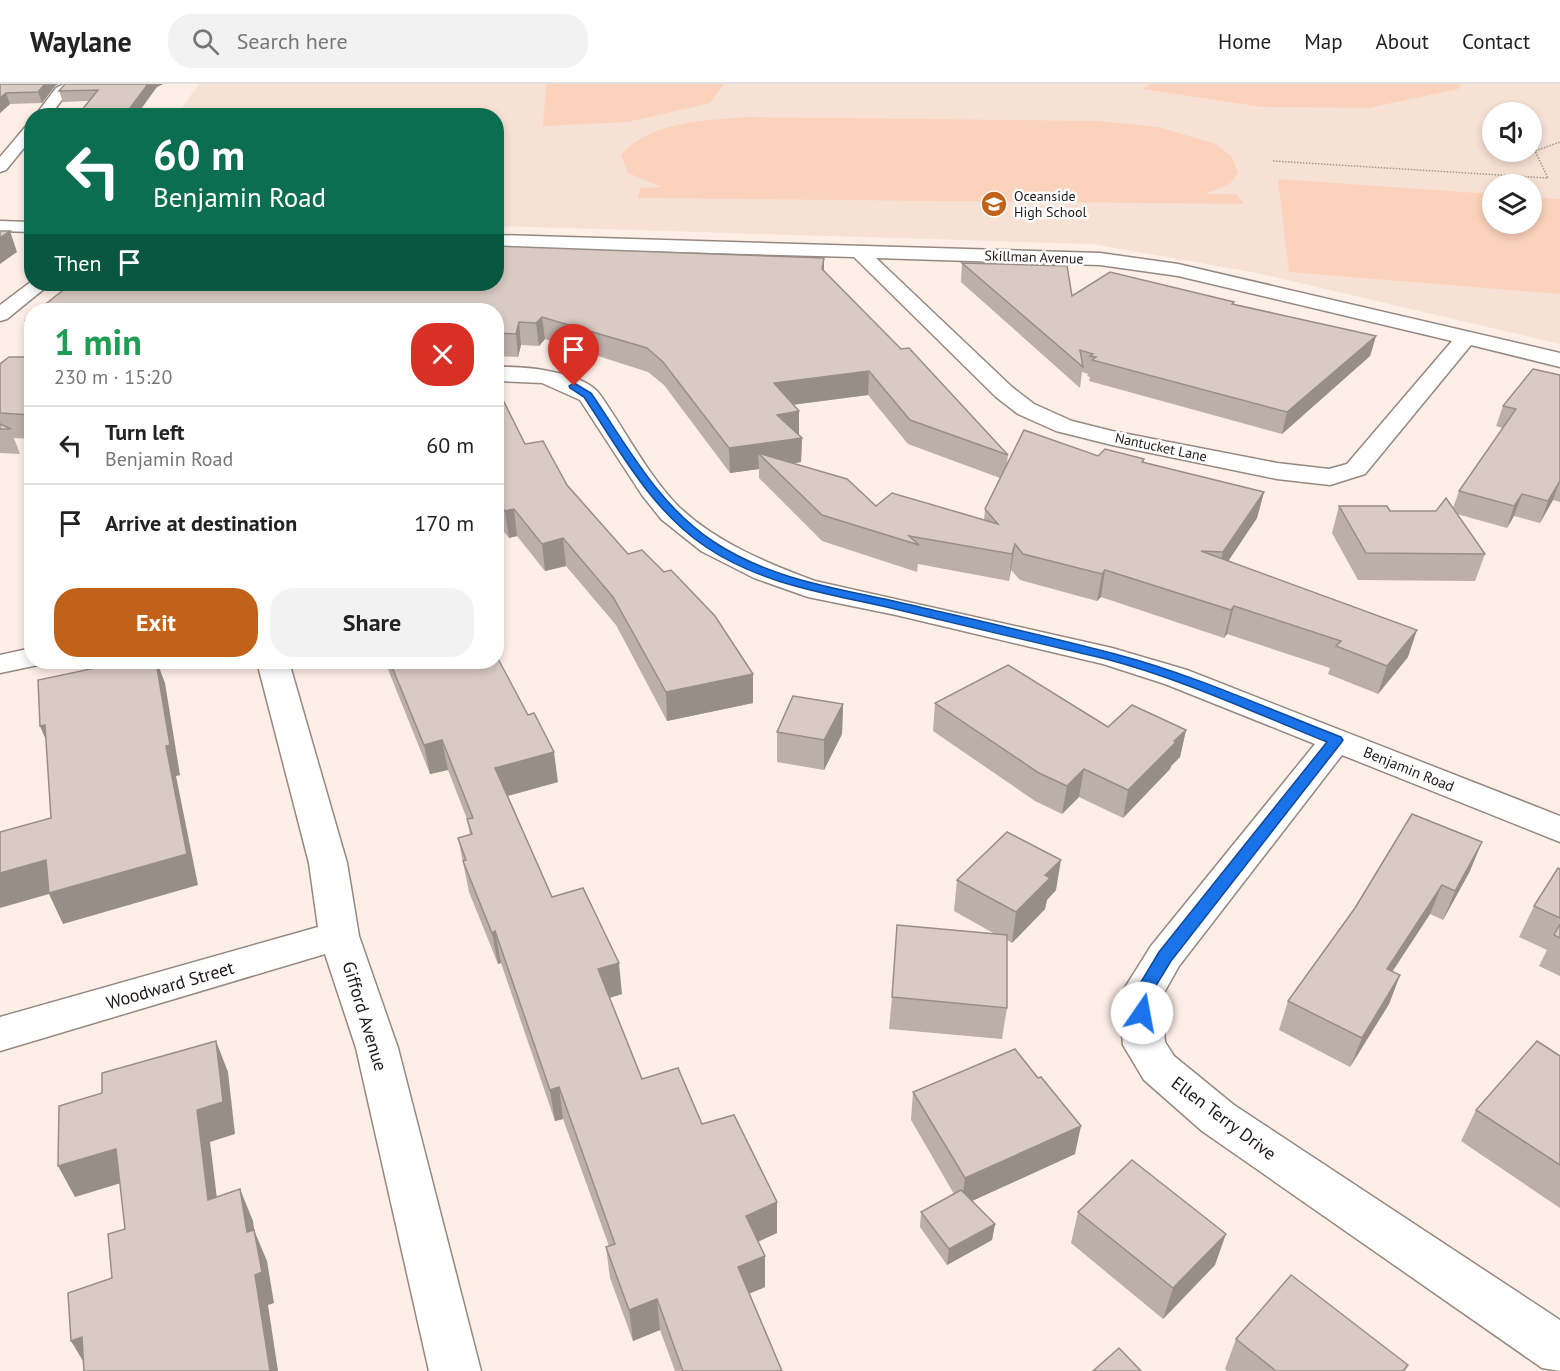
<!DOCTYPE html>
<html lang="en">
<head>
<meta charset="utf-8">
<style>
  :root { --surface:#fff; --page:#f2f2f2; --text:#222; --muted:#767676; --line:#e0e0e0; --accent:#c06219 }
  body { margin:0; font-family:"PT Sans",sans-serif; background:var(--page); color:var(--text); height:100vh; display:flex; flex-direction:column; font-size:22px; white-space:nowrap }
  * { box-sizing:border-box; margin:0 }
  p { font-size:20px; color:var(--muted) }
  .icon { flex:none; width:33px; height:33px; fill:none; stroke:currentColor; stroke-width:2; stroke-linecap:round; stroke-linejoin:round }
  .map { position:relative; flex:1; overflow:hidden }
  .sheet { position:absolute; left:24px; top:219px; width:480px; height:366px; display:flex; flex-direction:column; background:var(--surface); border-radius:24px; box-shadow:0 3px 9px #0003 }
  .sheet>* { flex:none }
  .guide { position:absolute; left:24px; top:24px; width:480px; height:183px; border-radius:24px; box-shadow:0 3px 9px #0003; background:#0b6e4f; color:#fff; overflow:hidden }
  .controls { position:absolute; left:1482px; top:18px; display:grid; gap:12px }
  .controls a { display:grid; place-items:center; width:60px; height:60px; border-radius:50%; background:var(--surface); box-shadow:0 3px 9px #0003; font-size:30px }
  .pin { position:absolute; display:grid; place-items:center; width:51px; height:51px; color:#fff; margin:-62px -26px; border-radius:50% 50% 50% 0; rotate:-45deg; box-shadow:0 0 6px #0007 }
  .pin .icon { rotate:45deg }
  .me { position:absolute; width:66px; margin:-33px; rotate:12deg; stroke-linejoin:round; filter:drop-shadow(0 0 4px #0008) }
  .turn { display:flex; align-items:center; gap:21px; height:126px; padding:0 30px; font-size:27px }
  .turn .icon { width:78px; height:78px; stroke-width:2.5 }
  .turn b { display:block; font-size:42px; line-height:51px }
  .then { display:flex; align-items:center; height:57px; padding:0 30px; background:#0003; gap:12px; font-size:22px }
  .round { display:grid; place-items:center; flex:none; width:63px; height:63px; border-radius:24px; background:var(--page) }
  .overview { display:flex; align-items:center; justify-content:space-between; height:102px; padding:0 30px }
  h1 { font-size:36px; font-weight:600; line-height:45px; color:#1e9e55 }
  .primary-button { display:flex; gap:12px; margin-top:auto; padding:12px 30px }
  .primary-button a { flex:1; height:69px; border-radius:24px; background:var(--accent); color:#fff; font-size:24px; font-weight:600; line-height:69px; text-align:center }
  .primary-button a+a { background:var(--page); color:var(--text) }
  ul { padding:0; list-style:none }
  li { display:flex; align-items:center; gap:18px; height:78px; padding:0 30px; border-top:2px solid var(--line) }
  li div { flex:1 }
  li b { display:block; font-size:22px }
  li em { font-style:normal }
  header { display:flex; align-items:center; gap:36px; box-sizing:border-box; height:84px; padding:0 30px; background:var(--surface); border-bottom:2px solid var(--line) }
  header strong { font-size:28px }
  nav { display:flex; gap:33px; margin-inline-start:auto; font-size:21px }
  .search { width:420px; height:54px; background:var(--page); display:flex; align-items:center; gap:15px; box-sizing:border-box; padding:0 21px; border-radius:24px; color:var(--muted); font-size:22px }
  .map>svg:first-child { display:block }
</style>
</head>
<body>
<header>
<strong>Waylane</strong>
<div class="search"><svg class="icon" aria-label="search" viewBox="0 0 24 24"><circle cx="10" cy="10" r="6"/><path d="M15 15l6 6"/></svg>Search here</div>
<nav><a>Home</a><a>Map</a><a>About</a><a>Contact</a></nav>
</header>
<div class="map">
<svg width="1560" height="1287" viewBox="0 0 1560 1287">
  <rect width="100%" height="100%" fill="#fdeee6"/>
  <!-- built -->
  <path fill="#f7e1d5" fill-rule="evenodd" d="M199 0H1560V260L1257 189 1092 160 497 142 496 32H176ZM1492 28H1532V68H1492ZM1492 100H1532V140H1492Z"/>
  <!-- green -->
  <g fill="#fbd3bc">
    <polygon points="546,0 724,0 710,19 628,38 543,42"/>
    <polygon points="1150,0 1461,0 1458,5 1368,24 1262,23 1143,5"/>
    <path d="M745 33 1099 37 1158 43 1216 60 1232 73 1238 89 1231 99 1205 110H1236L1245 120 638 114 640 104 662 103 628 89 621 71C650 37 704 37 745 33Z"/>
    <polygon points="1278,95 1492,110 1492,140 1532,140 1532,113 1560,115 1560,210 1289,188"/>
  </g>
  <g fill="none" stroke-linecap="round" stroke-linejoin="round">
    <!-- minor casing -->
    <g stroke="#958880" stroke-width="3">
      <g id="minor">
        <polygon points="64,0 82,0 66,10 50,32 35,32 56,4"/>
        <polygon points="32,40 32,54 6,86 0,88 0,73 27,41"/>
        <polygon points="0,137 32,138 32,148 0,147"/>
        <path d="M496 151 1100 169 1178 180 1560 269V283L1471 261 1365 390 1330 401 1277 395 1112 361 1056 347 1018 330 996 313 854 173 496 163ZM876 174 1100 181 1178 192 1452 257 1347 380 1329 385 1277 379 1112 347 1072 337 1034 320 1012 303Z"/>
        <polygon points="32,197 32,200 50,200 7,235 0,237 0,221"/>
        <path d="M496 283C523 282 578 287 597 307 603 314 608 323 613 330 633 361 653 397 679 423 717 459 767 479 815 497L1112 564 1187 586 1560 732V758L1342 671 1179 882 1161 914 1165 958 1174 972 1234 1021 1560 1236V1287L1542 1284 1202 1047 1144 996 1123 961 1119 913 1151 862 1315 660 1165 600 1103 580 896 531 808 513 754 494 701 467 661 435 642 411 580 316 542 299 496 297Z"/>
        <polygon points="32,564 32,578 44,578 43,580 0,589 0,571"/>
        <polygon points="257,578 289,578 347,779 359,852 398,964 481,1287 429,1287 356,964 325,870 0,967 0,933 318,843 309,779"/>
      </g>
    </g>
    <!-- path -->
    <polyline stroke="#a29691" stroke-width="1.5" stroke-dasharray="1.5 1.5" stroke-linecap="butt" points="1273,77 1548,94 1535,67 1560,58"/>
    <!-- minor -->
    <use href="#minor" fill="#fff" fill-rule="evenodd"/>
  </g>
  <!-- wall -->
  <g fill="#bbafa8" fill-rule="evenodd">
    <polygon points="0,0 55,2 42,19 10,20 0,29"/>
    <polygon points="65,0 163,0 157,3 88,17 63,18 59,7"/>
    <polygon points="962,179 1072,212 1234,218 1234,220 1376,252 1370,272 1282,350 1089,297 1090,293 1087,292 1088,290 1082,288 1080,304 961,198"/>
    <path d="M824 188 1008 371 1007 379 1098 372 1144 375V378L1264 408 1257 434 1228 477 1408 573 1378 610 1328 590 1330 584 1227 550 1224 554 1101 513 1097 517 1020 496 1011 486 1009 497 918 480 917 488 822 457 759 394V385L730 389 664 301 648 288 545 255 539 262 521 261 518 273 496 272V226ZM868 311 908 360 1000 394 985 425 984 436 876 422 794 379 801 378 802 354 799 351 793 321Z"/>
    <polygon points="32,232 32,252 26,236"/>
    <polygon points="32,257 32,355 14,354 20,370 0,369 0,280 25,273"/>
    <polygon points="1560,291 1560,418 1553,416 1540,439 1514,432 1507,444 1457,430 1485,470 1475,497 1358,496 1332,449 1339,422 1390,427 1436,427 1453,424 1459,407 1503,344 1496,342 1503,322"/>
    <polygon points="496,311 525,360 567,401 628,470 753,590 753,619 667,637 616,541 566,482 545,487 517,452 509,454 496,438"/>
    <polygon points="385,578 496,578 558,698 508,712 552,813 622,910 610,914 642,995 702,1040 777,1118 777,1149 758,1158 765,1172 765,1203 749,1209 782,1287 675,1287 660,1246 633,1257 610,1194 606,1163 609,1162 563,1035 555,1037 501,879 498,880 469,808 458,754 470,751 467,735 448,686 430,690"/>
    <polygon points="935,619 1108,643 1186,646 1180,673 1171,682 1170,685 1123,734 1079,713 1062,730 1035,717 933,647"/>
    <polygon points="843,620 842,650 824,686 777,678 777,648"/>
    <polygon points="1560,785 1560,892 1539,882 1547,866 1519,853 1534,822"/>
    <polygon points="1470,787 1443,836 1430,830 1392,888 1400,891 1389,920 1350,983 1279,946 1288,917 1355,824"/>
    <polygon points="957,796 1056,806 1047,816 1045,825 1012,859 1007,856 1007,924 1002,955 889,945 892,913 995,850 954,827"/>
    <polygon points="1560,972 1560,1124 1461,1057 1476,1026"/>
    <polygon points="913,1008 1075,1070 972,1117 995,1140 992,1156 947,1181 920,1143 921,1128 954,1110 911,1036"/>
    <polygon points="1078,1128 1215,1181 1163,1235 1071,1159"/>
    <polygon points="1236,1255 1408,1281 1405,1287 1227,1287 1225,1285"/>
  </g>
  <!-- shaded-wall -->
  <g fill="#988e88">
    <polygon points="45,0 59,0 55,2 42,19 38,8"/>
    <polygon points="148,0 163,0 157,3 136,32 124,32"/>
    <polygon points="6,9 10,20 0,29 0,14"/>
    <polygon points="10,147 17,168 0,180 0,154"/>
    <polygon points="824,174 824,195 822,185"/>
    <polygon points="542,233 545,255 539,262 536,239"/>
    <polygon points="519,238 521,261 518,273 516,250"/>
    <polygon points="1376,252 1370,272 1282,350 1287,328"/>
    <polygon points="869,287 868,311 774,323 774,299"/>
    <polygon points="799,327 799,351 777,331"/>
    <polygon points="802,354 801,378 773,383 758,369 759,385 730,389 729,364"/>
    <polygon points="1560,397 1553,416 1540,439 1548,417"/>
    <polygon points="1264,408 1257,434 1217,494 1223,468"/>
    <polygon points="1522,410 1514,432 1507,444 1514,422"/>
    <polygon points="514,425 517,452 509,454 505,427"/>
    <polygon points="563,454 566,482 545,487 542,460"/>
    <polygon points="1015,460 1011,486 1009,497 1012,470"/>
    <polygon points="1105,486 1101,513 1097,517 1102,490"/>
    <polygon points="1234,522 1227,550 1224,554 1231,526"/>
    <polygon points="1417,546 1408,573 1378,610 1387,582"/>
    <polygon points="156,578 157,578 165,599 180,691 176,692 198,801 63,840 49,810 0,824 0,789 166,662"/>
    <polygon points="753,590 753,619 667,637 666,608"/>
    <polygon points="843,620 842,650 824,686 824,656"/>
    <polygon points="45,641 52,671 40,642"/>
    <polygon points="1186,646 1180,673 1171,682 1170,685 1123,734 1128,706"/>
    <polygon points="442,656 448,686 430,690 424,661"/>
    <polygon points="554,668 558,698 500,714 495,684"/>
    <polygon points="1084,685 1079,713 1062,730 1067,702"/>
    <polygon points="1482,758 1470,787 1443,836 1455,807"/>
    <polygon points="1061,776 1056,806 1047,816 1045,825 1012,859 1016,828 1045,791"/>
    <polygon points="1442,801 1430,830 1375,914 1387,885"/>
    <polygon points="495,847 501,879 498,880 492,849"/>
    <polygon points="619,879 622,910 602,916 598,885"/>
    <polygon points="1400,891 1389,920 1350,983 1362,954"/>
    <polygon points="216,957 228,988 235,1050 210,1058 221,1147 208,1116 197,1026"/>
    <polygon points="559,1003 563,1035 555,1037 550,1006"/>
    <polygon points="1081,1042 1075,1070 961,1122 965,1094"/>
    <polygon points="116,1065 131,1096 75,1113 58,1082"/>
    <polygon points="240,1105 253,1137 259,1179 247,1148"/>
    <polygon points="777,1118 777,1149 746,1163 746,1132"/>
    <polygon points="995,1140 992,1156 947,1181 949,1165"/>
    <polygon points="254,1146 267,1177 274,1219 268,1221 278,1287 270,1287 255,1191"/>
    <polygon points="1226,1150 1215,1181 1163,1235 1173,1204"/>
    <polygon points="765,1172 765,1203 739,1214 738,1183"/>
    <polygon points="657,1215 660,1246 633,1257 629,1226"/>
    <polygon points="82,1253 89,1287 71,1257"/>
  </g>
  <!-- building -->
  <g fill="#d9cbc3" stroke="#988e88" stroke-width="1.5">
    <polygon points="0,0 45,0 38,8 6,9 0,14"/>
    <polygon points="65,0 148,0 124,32 77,32 98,6 59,7"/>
    <polygon points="0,147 10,147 0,154"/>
    <polygon points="496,162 824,174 822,185 901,265 909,264 1008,371 910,336 869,287 774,299 799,327 777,331 802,354 729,364 663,278 647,264 542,233 536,239 519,238 516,250 496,249 496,226 38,226 71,200 496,200"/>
    <polygon points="962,179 1067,182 1072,212 1110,188 1234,218 1232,220 1376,252 1287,328 1092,276 1096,273 1090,272 1093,270 1080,266 1083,283"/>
    <polygon points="32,232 32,237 26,236"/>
    <polygon points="32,257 32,331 0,329 0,280 9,273 25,273 26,261"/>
    <polygon points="1533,285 1560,291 1560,397 1548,417 1522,410 1514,422 1459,407 1516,325 1503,322"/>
    <polygon points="500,310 525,360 543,357 567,401 628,470 642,466 664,488 671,486 715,532 753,590 666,608 613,513 563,454 542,460 514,425 505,427 496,417 496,311"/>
    <polygon points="0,340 11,345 0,345"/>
    <polygon points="1024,346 1098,372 1105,365 1144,375 1142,378 1264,408 1223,468 1201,467 1417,546 1387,582 1336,562 1341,557 1234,522 1231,526 1105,486 1102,490 1023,470 1015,460 1012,470 909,452 919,461 822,431 758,369 847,395 876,422 892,409 998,440 985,425"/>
    <polygon points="1446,414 1485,470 1366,469 1339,422 1387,422 1390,427 1436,427"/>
    <polygon points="496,571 528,631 534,629 554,668 495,684 552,813 583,804 619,879 598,885 642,995 678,984 702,1040 734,1031 777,1118 746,1132 765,1172 738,1183 782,1287 683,1287 657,1215 629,1226 606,1163 615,1160 559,1003 550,1006 495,847 492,849 463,777 466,776 458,754 472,750 467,735 473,734 442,656 424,661 390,578 496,578"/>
    <polygon points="124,578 156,578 170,661 166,662 187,770 49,809 46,776 0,789 0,748 51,734 45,641 40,642 38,596"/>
    <polygon points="1008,581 1108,643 1132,621 1186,646 1174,657 1176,658 1128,706 1084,685 1067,702 1039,689 935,619"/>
    <polygon points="793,612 843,620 824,656 777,648"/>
    <polygon points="1412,730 1482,758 1455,807 1442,801 1387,885 1400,891 1362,954 1288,917 1355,824"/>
    <polygon points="1007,748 1061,776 1045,791 1050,794 1016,828 957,796"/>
    <polygon points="1558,784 1560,785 1560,834 1534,822"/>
    <polygon points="1560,840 1560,854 1554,851"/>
    <polygon points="897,841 1007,851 1007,924 892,913"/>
    <polygon points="216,957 223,1018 197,1026 208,1116 240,1105 247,1148 254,1146 262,1188 255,1191 270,1287 84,1287 82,1253 71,1257 68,1209 112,1194 108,1150 125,1145 116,1065 58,1082 59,1022 102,1009 102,989"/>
    <polygon points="1537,957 1560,972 1560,1081 1476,1026"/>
    <polygon points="1015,965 1038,994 1041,993 1081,1042 965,1094 913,1008"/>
    <polygon points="1132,1076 1226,1150 1173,1204 1078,1128"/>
    <polygon points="961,1106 995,1140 949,1165 921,1128"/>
    <polygon points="1291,1191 1408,1281 1403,1287 1276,1287 1236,1255"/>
    <polygon points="1119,1264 1141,1287 1093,1287"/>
  </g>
  <!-- route -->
  <path fill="#1a73e8" stroke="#114b97" stroke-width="1.5" d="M574 299 591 309C628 363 658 421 714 458 770 495 835 504 898 518 971 535 1043 551 1115 570 1192 590 1266 624 1341 653L1343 656 1341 659 1171 877 1149 913 1150 929 1148 934 1142 936 1135 934 1132 913 1159 868 1327 658C1255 629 1182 595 1106 575 1037 558 968 542 899 526 832 510 764 502 706 463 651 426 620 367 584 313L570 304 569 302Z"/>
  <!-- icons -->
  <defs>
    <g id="school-disc" transform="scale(1.35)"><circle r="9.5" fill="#c06219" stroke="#fff"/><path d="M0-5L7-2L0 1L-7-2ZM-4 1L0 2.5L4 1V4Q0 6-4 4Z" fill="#fff"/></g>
  </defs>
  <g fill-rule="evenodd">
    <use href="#school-disc" x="994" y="120"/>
  </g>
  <g text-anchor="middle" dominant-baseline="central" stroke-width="5" stroke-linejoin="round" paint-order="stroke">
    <!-- far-poi labels -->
    <g font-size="14" fill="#1f1917" stroke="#fff" text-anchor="start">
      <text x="1014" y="112">Oceanside<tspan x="1014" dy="16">High School</tspan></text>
    </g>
    <!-- far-street labels -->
    <g font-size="14" fill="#1f1917" stroke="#fff">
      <text transform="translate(1034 173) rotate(2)">Skillman Avenue</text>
      <text transform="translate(1161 363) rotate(12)">Nantucket Lane</text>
    </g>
    <!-- street labels -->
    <g font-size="15" fill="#1f1917" stroke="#fff">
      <text transform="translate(1409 685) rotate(22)">Benjamin Road</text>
    </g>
    <!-- near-street labels -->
    <g font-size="18" fill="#1f1917" stroke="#fff">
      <text transform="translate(170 901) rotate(-16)">Woodward Street</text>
      <text transform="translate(365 932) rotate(73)">Gifford Avenue</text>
      <text transform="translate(1224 1034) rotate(37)">Ellen Terry Drive</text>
    </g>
  </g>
</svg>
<div class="controls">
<a><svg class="icon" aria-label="sound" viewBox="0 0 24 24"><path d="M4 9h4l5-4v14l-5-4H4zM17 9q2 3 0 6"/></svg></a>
<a><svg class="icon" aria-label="layers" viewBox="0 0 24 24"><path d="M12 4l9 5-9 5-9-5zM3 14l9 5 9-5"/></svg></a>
</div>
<div class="pin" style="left:574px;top:302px;background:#d93025"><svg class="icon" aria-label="arrive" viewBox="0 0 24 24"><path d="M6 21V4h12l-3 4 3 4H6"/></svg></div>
<svg class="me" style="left:1142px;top:929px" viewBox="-20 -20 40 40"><circle r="19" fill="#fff"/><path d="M0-13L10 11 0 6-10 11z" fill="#1a73e8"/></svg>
<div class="guide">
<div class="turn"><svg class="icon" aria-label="left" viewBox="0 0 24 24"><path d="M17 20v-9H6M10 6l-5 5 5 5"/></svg><div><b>60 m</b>Benjamin Road</div></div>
<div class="then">Then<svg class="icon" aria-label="arrive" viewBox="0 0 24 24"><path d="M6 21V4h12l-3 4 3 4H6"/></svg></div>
</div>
<section class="sheet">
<div class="overview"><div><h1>1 min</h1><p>230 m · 15:20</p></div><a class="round" style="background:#d93025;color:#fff"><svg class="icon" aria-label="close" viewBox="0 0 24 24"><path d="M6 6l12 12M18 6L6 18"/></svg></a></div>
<ul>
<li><svg class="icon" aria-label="left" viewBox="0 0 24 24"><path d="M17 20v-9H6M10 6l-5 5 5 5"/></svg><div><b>Turn left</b><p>Benjamin Road</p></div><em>60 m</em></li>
<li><svg class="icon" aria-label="arrive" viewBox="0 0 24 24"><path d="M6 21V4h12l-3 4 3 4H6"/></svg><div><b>Arrive at destination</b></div><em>170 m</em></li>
</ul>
<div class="primary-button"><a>Exit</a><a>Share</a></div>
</section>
</div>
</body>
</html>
